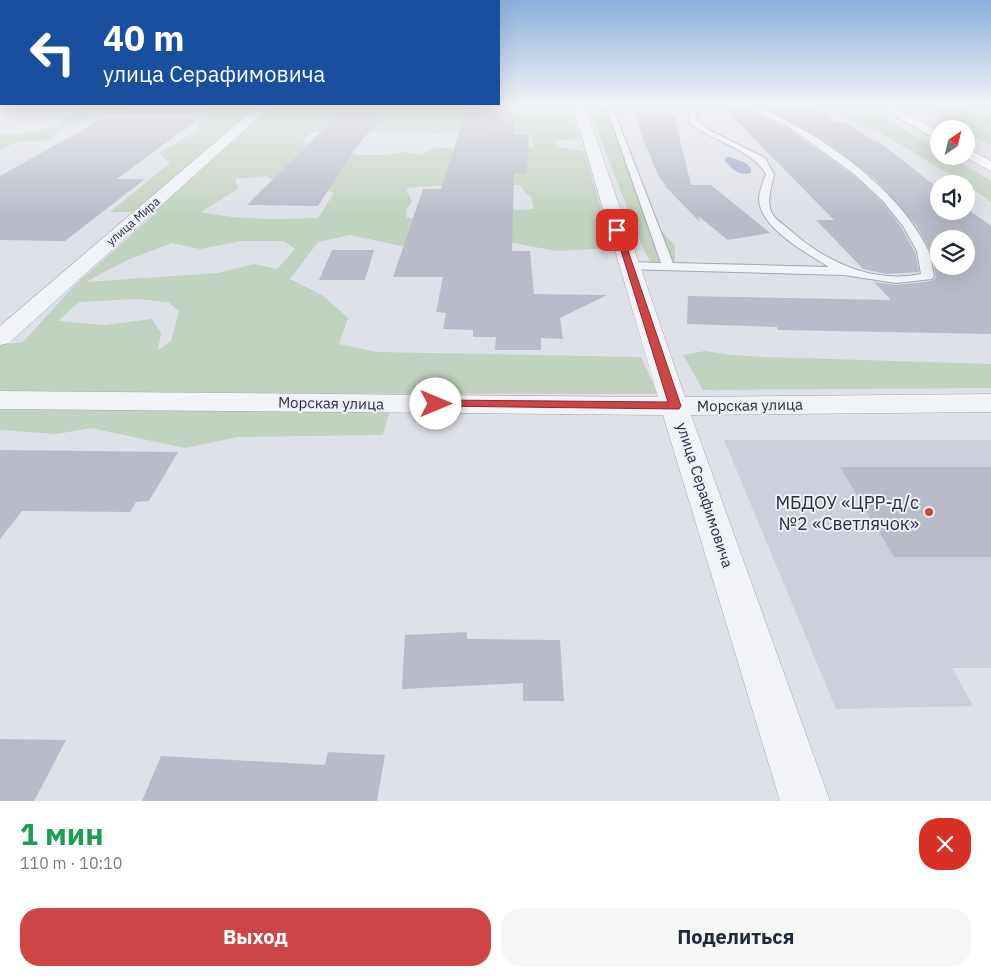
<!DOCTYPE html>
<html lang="ru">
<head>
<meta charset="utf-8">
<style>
  :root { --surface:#fff; --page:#f6f6f7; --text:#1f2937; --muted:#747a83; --accent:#cd4544 }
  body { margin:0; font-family:"IBM Plex Sans",sans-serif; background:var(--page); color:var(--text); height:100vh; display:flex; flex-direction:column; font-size:19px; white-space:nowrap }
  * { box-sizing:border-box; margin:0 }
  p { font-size:16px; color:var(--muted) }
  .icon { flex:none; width:28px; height:28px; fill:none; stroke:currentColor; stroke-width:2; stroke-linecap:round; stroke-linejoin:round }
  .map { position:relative; height:801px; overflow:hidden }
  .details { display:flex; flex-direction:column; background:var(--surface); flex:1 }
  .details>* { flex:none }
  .banner { position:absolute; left:0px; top:0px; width:500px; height:105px; box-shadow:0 5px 20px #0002; background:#1a4fa0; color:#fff; overflow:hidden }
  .needle { width:32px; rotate:35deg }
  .fabs { position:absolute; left:930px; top:120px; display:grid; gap:10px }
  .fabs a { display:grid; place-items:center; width:45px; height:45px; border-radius:50%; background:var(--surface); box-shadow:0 5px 20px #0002; font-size:25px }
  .pin { position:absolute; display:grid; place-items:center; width:42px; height:42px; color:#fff; margin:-21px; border-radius:10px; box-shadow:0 2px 8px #0006 }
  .me { position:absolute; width:55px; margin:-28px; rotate:90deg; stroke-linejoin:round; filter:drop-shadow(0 0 4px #0008) }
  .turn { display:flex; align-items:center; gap:18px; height:105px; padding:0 20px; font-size:22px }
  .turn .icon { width:65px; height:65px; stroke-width:2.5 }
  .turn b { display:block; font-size:35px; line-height:42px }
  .round { display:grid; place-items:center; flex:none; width:52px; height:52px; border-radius:20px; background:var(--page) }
  .headline { display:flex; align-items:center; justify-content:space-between; height:85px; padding:0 20px }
  h1 { font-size:30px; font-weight:700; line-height:38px; color:#1e9e55 }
  .action { display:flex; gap:10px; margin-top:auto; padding:10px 20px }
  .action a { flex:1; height:58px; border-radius:20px; background:var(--accent); color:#fff; font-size:20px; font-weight:700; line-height:58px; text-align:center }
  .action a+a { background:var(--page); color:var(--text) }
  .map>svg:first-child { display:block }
</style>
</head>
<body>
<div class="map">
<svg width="991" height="801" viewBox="0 0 991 801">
  <rect width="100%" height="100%" fill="#dfe1e8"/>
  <!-- built -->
  <g fill="#cdd0da">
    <polygon points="912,103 991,103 991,143 966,129"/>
    <polygon points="724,440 991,440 991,668 952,668 973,706 836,709"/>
  </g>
  <!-- green -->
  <g fill="#c2d2c0" fill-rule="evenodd">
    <path d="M516 103H568L580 139 553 141 561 148 584 151 613 248 556 251 487 238 401 246 350 235 318 242 290 279 322 295 348 318 339 344 377 352 641 357 658 394 0 393V345L23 342 75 285 157 212H110L170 163 159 153 199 130 197 125 222 104C191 102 69 111 53 138L44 141H18L0 150V135H15L59 126 61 119 76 113 75 110 95 104H283L277 109C312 114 348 105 383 104 405 103 427 103 448 104 475 105 488 108 516 103ZM352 129C411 136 472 131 531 133L534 147 478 152 435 147 421 155 408 152 386 155H356L349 150 312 145 301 140 313 132ZM266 176 283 186 321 188 334 193 318 218C278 220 240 220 201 212L238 189 235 179ZM459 184 520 185 525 193 531 197 534 209 505 211 469 219 407 218 406 210 412 202 406 188ZM242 241H284L295 249 277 269 254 264 218 273 86 282 125 261 172 243 200 249ZM137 299 168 302 179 311 171 341 158 350 161 333 152 319 105 325 58 321 79 302Z"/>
    <polygon points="587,103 603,103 613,116 659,228 675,246 675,267 654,267 643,249"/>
    <polygon points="823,103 859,103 939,150 939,156 950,156 991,181 991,202 966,184 876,130 863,127"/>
    <polygon points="933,114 991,114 991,145 966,132 966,129 960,129"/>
    <polygon points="705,351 731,355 767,357 991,364 991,388 703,390 683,355"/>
    <polygon points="0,408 390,410 383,435 238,437 185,448 91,428 57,434 0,430"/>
  </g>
  <!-- water -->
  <path fill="#9aa9c8" d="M730 157 746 163 751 168V173C739 176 732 169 725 161V158Z"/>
  <!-- building -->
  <g fill="#b9bcc8" fill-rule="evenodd">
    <polygon points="725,109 748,110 791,131 853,175 881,201 901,227 915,252 919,272 886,274 863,269 816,220 834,220"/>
    <polygon points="466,110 513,110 514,134 529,134 527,174 514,173 512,251 530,251 534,294 607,295 560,318 563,339 541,338 541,350 495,350 496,337 473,337 473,330 443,329 446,313 436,312 443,277 393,277 423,189 441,189"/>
    <path d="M768 110 818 111 836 122 847 123 872 140 878 141 939 189V211H966V208L991 226V334L778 330 777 327 687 324 688 296 891 300 874 282 896 285 932 281 936 277 931 252 916 225 876 180 826 142ZM939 239H966V266H939Z"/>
    <polygon points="338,112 385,112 352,153 318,206 247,205 318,135"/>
    <polygon points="636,112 674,115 691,185 711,185 770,233 728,240 698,216 700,222 664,185 666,185 659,177 643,139"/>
    <polygon points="102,119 198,119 117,179 145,179 65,241 0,240 0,176"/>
    <polygon points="332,250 374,250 365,280 319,280"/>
    <polygon points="0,450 178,452 149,501 136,502 130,512 22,511 0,539"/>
    <polygon points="840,467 991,467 991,557 894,557"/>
    <polygon points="467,632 467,639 560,640 564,701 523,701 523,683 402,689 405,635"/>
    <polygon points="0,739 66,740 34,801 0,801"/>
    <polygon points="328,752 385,755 377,801 142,801 161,756 325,765"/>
  </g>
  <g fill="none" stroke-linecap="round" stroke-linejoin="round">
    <!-- lane casing -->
    <g stroke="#a4a7b2" stroke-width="2">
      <path id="lane" d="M605 103H611L673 263 829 267C807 253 761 229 759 200 759 192 763 182 766 174 751 149 713 141 690 124V103H696L697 121 709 130 765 158 774 174C772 187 765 203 773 215 777 221 786 226 791 231 826 262 873 284 921 274L917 251 903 226 882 200 854 174 792 129 739 103H747C813 128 897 185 928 250 932 258 932 268 934 276L932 279 896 283 844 275 624 269 622 266 628 262 661 263Z"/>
    </g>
    <!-- street casing -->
    <g stroke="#a4a7b2" stroke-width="1">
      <g id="street">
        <polygon points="572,103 584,103 685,397 991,394 991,412 691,415 830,801 780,801 663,415 0,409 0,391 658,397"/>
        <polygon points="260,104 273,104 9,343 0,345 0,326"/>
      </g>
    </g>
    <!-- primary casing -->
    <g stroke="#9ea4b4" stroke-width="1">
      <g id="primary">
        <polygon points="873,103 886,103 939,131 939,141"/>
        <polygon points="966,148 991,161 991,171 963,156 966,156"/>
      </g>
    </g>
    <!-- lane -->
    <use href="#lane" fill="#f2f3f6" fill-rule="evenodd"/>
    <!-- street -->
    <use href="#street" fill="#f2f3f6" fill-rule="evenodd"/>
    <!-- primary -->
    <use href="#primary" fill="#fff" fill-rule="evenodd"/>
  </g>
  <!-- sky -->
  <linearGradient id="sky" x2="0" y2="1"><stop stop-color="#89b0db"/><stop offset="0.48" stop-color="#f1f2f5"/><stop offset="1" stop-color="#f1f2f5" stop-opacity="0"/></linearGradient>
  <rect width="991" height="215" fill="url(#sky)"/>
  <!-- route -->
  <polygon fill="#cd4544" stroke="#852d2c" points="614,228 621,230 681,406 679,409 432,406 432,401 436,400 668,402"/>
  <!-- markers -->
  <circle fill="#cd4544" stroke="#eef0f6" stroke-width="2" cx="929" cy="512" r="5"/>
  <g text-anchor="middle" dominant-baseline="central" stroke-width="4" stroke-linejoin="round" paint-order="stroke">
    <!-- far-street labels -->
    <g font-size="12" fill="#282d3f" stroke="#eef0f6">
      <text transform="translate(133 221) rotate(-41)">улица Мира</text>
    </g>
    <!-- street labels -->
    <g font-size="15" fill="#282d3f" stroke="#eef0f6">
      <text transform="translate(331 403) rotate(1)">Морская улица</text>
      <text transform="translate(750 405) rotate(-1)">Морская улица</text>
      <text transform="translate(705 495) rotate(72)">улица Серафимовича</text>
    </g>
    <!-- near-poi labels -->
    <g font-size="18" fill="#282d3f" stroke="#eef0f6" text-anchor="end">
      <text x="919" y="502">МБДОУ «ЦРР-д/с<tspan x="919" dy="21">№2 «Светлячок»</tspan></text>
    </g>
  </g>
</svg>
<div class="fabs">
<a><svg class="needle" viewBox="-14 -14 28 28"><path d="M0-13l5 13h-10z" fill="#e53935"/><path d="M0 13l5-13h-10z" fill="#747a83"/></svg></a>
<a><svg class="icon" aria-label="sound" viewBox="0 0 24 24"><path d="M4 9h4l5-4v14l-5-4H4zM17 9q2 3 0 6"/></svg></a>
<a><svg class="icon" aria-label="layers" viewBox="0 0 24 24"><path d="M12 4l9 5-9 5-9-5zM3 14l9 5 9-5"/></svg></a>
</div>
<div class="pin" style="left:617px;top:230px;background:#d93025"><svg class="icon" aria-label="arrive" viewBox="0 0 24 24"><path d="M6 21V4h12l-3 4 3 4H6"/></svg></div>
<svg class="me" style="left:436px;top:404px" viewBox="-20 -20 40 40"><circle r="19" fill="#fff"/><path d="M0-13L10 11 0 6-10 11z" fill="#cd4544"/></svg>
<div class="banner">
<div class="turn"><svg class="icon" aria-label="left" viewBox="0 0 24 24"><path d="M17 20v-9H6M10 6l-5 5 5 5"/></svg><div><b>40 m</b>улица Серафимовича</div></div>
</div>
</div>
<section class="details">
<div class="headline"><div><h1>1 мин</h1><p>110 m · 10:10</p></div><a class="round" style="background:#d93025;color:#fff"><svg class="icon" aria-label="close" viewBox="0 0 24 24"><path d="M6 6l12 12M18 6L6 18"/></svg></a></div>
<div class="action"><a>Выход</a><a>Поделиться</a></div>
</section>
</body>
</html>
